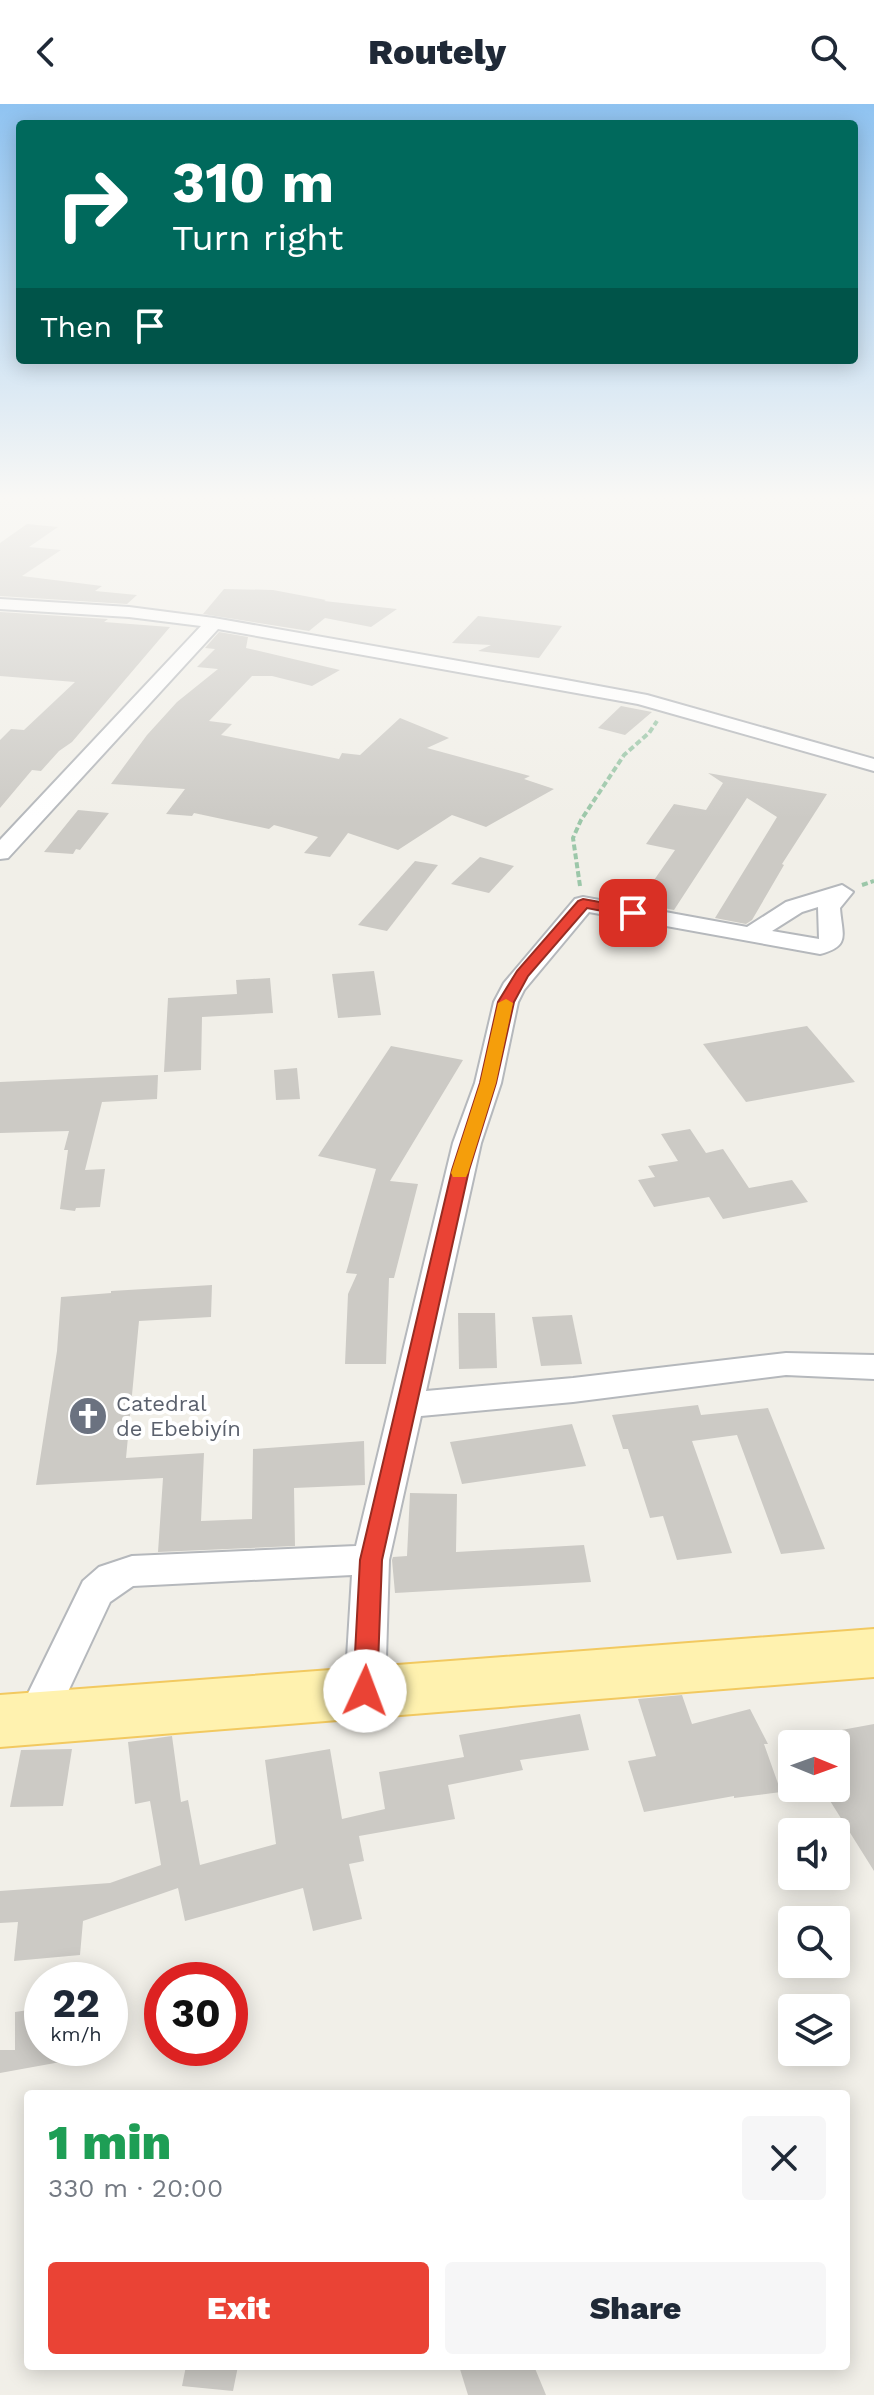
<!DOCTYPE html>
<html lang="en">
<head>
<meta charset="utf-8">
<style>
  :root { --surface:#fff; --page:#f6f6f7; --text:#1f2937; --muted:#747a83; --accent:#ea4335 }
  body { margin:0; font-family:"Work Sans",sans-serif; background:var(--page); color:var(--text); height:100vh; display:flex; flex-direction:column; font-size:30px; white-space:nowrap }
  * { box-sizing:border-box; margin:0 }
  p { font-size:26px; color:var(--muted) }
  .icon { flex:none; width:44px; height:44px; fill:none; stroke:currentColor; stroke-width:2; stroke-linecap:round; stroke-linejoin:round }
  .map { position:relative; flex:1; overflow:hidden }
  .drawer { position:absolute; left:24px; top:1986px; width:826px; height:280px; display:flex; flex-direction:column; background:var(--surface); border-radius:8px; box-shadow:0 4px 20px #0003 }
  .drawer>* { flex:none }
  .banner { position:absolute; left:16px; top:16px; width:842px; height:244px; border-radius:8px; box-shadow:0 4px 20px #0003; background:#00695c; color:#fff; overflow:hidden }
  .needle { width:52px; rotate:91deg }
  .buttons { position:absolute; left:778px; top:1626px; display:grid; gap:16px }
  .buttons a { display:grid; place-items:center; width:72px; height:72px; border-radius:8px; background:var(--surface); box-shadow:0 4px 20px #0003; font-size:40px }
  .speed { position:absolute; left:24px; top:1858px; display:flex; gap:16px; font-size:40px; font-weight:700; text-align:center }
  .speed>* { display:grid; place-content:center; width:104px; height:104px; border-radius:50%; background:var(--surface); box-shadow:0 4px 20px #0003; line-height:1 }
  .speed small { font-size:20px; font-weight:400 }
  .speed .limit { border:12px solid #d22; background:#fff; color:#111 }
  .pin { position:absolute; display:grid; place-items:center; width:68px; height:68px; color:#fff; margin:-34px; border-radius:16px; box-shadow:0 4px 12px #0006 }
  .me { position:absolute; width:88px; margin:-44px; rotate:2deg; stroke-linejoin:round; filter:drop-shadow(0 0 6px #0008) }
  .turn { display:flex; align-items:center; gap:28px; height:168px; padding:0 24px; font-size:36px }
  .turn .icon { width:104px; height:104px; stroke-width:2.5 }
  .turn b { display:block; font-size:56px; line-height:68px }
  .then { display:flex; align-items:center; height:76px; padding:0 24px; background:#0003; gap:16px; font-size:30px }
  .round { display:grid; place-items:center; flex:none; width:84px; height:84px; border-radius:8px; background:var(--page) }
  .summary { display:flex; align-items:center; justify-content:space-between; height:136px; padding:0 24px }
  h1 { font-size:48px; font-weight:800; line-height:60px; color:#1e9e55 }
  .primary-button { display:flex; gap:16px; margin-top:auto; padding:16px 24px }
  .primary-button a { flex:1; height:92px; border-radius:8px; background:var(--accent); color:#fff; font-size:32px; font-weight:800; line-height:92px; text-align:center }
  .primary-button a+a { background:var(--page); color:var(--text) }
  header { display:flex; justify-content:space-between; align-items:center; height:104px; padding:0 24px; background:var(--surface); font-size:36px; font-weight:800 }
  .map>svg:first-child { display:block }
</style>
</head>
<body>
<header><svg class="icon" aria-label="back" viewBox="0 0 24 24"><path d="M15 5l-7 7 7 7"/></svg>Routely<svg class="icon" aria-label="search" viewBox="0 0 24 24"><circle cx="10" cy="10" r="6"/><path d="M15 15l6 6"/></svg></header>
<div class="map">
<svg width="874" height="2291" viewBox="0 0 874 2291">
  <rect width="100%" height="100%" fill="#f1efe8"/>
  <!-- building -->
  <g fill="#cccac5">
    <polygon points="27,420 58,423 29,443 61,446 22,472 102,482 95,487 137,491 127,500 0,492 0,439"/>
    <polygon points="224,485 273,486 326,496 324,497 397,505 371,523 325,514 309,527 203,510"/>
    <polygon points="0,508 108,515 104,518 170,523 72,638 59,647 41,667 32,666 0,704 0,636 11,625 24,626 75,578 0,572"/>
    <polygon points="478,512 562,522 539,554 478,547 491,541 452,539"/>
    <polygon points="219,528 248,533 246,544 340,566 312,582 272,572 252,572 209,617 232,620 221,631 339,655 342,649 360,651 400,614 449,634 427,644 530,672 524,675 554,685 486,723 452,711 398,746 348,729 330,753 304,749 318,733 274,721 269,725 194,709 192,712 166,710 185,685 111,680 147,631 177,598 218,565 197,563 215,545 205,544"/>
    <polygon points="621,602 652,608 625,631 598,624"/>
    <polygon points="708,669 827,690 782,760 784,761 752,816 746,820 715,814 777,713 747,694 674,806 638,799 675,746 646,740 674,700 706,706 723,679"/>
    <polygon points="78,706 109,709 80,746 76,745 73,750 44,748"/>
    <polygon points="480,753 514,762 489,789 451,780"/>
    <polygon points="415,757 438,761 387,827 358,821"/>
    <polygon points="374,867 381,911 338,914 332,870"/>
    <polygon points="270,874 273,909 202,913 201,966 164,968 168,894 237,890 236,876"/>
    <polygon points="807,922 855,978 746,998 703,940"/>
    <polygon points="391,942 463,956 390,1077 418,1080 394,1174 389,1174 386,1260 345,1260 348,1190 357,1170 346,1169 376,1065 318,1052"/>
    <polygon points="297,964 300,995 276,996 274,966"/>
    <polygon points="158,971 157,995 102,998 85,1066 105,1065 100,1103 76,1104 75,1107 60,1105 68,1046 64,1046 69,1027 0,1029 0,978"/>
    <polygon points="690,1025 706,1049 723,1045 749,1084 792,1076 808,1098 723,1115 709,1093 654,1103 638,1076 655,1073 648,1062 678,1057 661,1030"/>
    <polygon points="212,1181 211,1213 139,1217 126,1354 204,1349 201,1417 252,1415 253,1345 364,1337 365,1381 294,1384 295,1442 158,1448 163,1374 36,1381 57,1247 61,1193 111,1189 111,1187"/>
    <polygon points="458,1209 495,1209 497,1264 459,1265"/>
    <polygon points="572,1211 582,1260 541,1262 532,1213"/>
    <polygon points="698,1301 701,1311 768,1304 825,1445 781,1450 737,1331 692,1337 732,1449 677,1456 663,1412 650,1414 628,1345 623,1345 612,1311"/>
    <polygon points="572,1320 586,1362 462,1380 450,1338"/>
    <polygon points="410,1389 457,1390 456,1448 584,1441 591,1478 395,1489 392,1456 393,1453 407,1452"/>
    <polygon points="682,1591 692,1620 750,1605 768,1640 764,1640 781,1688 734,1694 734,1692 644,1708 628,1657 656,1652 638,1595"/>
    <polygon points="580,1610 589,1646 520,1656 523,1666 448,1681 455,1715 359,1732 364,1757 349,1760 362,1815 313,1827 303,1784 185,1817 178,1784 83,1817 80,1851 14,1857 18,1818 0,1819 0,1787 110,1779 161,1761 150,1697 135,1700 128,1638 172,1632 181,1698 188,1696 200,1761 276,1740 265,1656 330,1645 342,1715 385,1705 379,1668 464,1653 459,1631"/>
    <polygon points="874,1620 874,1767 822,1684 836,1684 836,1627"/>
    <polygon points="72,1645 63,1702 10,1703 21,1646"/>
    <polygon points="42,1904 42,1945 64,1944 66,1957 0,1969 0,1946 15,1946 15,1908"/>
    <polygon points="186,2262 238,2262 233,2287 182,2282"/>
    <polygon points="459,2262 534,2262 546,2291 468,2291"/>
  </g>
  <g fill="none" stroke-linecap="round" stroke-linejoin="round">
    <!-- minor casing -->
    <g stroke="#b5b8bc" stroke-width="4">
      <g id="minor">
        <polygon points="0,495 129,503 214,514 555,574 647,591 874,655 874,667 638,600 218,525 8,754 0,755 0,736 201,522 129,513 0,505"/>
        <path d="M842 781 853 788 840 804C842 831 851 842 820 850L589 808 524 886 518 898 501 979 481 1039 426 1287 573 1274 786 1249 874 1251V1275L786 1271 573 1298 421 1312 389 1456 385 1587 379 1599 365 1604 351 1599 345 1587 352 1471 133 1482 110 1498 50 1626 36 1631 22 1626 16 1614 83 1477 99 1463 132 1452 356 1442 453 1039 475 979 494 898 504 879 575 795 583 793 747 823 786 798ZM818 803 819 835 772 827 802 808Z"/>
      </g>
    </g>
    <!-- primary casing -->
    <g stroke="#f2c960" stroke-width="4">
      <polygon id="primary" points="874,1525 874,1573 0,1643 0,1591"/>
    </g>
    <!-- path -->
    <g stroke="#9cc7a9" stroke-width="4" stroke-dasharray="6 3" stroke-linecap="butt">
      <polyline points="862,781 874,777"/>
      <polyline points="580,782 573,734 581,716 624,651 649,629 657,617"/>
    </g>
    <!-- minor -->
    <use href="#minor" fill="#fff" fill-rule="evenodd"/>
    <!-- primary -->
    <use href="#primary" fill="#fff2af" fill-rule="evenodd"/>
  </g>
  <!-- sky -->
  <linearGradient id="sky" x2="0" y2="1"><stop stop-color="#8fc3f1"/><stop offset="0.55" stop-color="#f9f8f5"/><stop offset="1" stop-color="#f9f8f5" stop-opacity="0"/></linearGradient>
  <rect width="874" height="715" fill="url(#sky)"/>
  <!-- route -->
  <polygon fill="#ea4335" stroke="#982c22" stroke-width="2" points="583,795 633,804 640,809 633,813 587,804 528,872 514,898 496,979 469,1066 382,1456 377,1587 373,1594 365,1597 356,1594 353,1587 360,1456 452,1066 480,979 498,898 517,867 578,797"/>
  <!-- slow -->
  <polygon fill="#f59e0b" points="506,895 513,899 496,979 468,1069 466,1073 453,1073 451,1069 480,979 498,899"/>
  <!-- icons -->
  <defs>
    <g id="church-disc" transform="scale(2)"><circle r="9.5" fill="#6b7280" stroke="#fff"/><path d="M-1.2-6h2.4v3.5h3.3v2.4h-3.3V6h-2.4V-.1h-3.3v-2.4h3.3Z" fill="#fff"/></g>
  </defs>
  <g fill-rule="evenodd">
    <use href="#church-disc" x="88" y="1312"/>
  </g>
  <g text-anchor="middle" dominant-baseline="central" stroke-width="8" stroke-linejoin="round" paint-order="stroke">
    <!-- worship labels -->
    <g font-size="22" fill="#5b616d" stroke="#fff" text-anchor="start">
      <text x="116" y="1299">Catedral<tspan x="116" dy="25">de Ebebiyín</tspan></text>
    </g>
  </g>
</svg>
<div class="buttons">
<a><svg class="needle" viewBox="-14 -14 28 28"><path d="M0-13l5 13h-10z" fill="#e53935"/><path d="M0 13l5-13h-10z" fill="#747a83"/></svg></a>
<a><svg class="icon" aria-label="sound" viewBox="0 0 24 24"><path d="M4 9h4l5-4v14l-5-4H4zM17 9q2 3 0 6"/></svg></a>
<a><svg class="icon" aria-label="search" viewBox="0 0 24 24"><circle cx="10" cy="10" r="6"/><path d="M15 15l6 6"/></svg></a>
<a><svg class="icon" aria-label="layers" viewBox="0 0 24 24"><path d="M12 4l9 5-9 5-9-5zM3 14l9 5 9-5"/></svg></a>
</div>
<div class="speed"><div>22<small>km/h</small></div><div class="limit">30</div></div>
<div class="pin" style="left:633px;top:809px;background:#d93025"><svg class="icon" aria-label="arrive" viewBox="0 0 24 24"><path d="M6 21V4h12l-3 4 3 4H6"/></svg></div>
<svg class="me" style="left:365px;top:1587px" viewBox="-20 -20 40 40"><circle r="19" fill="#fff"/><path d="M0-13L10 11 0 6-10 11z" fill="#ea4335"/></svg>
<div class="banner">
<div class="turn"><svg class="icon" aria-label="right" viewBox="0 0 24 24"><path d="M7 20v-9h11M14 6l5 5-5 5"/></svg><div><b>310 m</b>Turn right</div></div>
<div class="then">Then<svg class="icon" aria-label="arrive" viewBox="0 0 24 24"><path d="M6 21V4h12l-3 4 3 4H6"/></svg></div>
</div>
<section class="drawer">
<div class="summary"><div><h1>1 min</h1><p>330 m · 20:00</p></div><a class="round"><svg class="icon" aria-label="close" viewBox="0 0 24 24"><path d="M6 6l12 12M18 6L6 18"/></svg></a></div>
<div class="primary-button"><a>Exit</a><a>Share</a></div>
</section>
</div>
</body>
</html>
